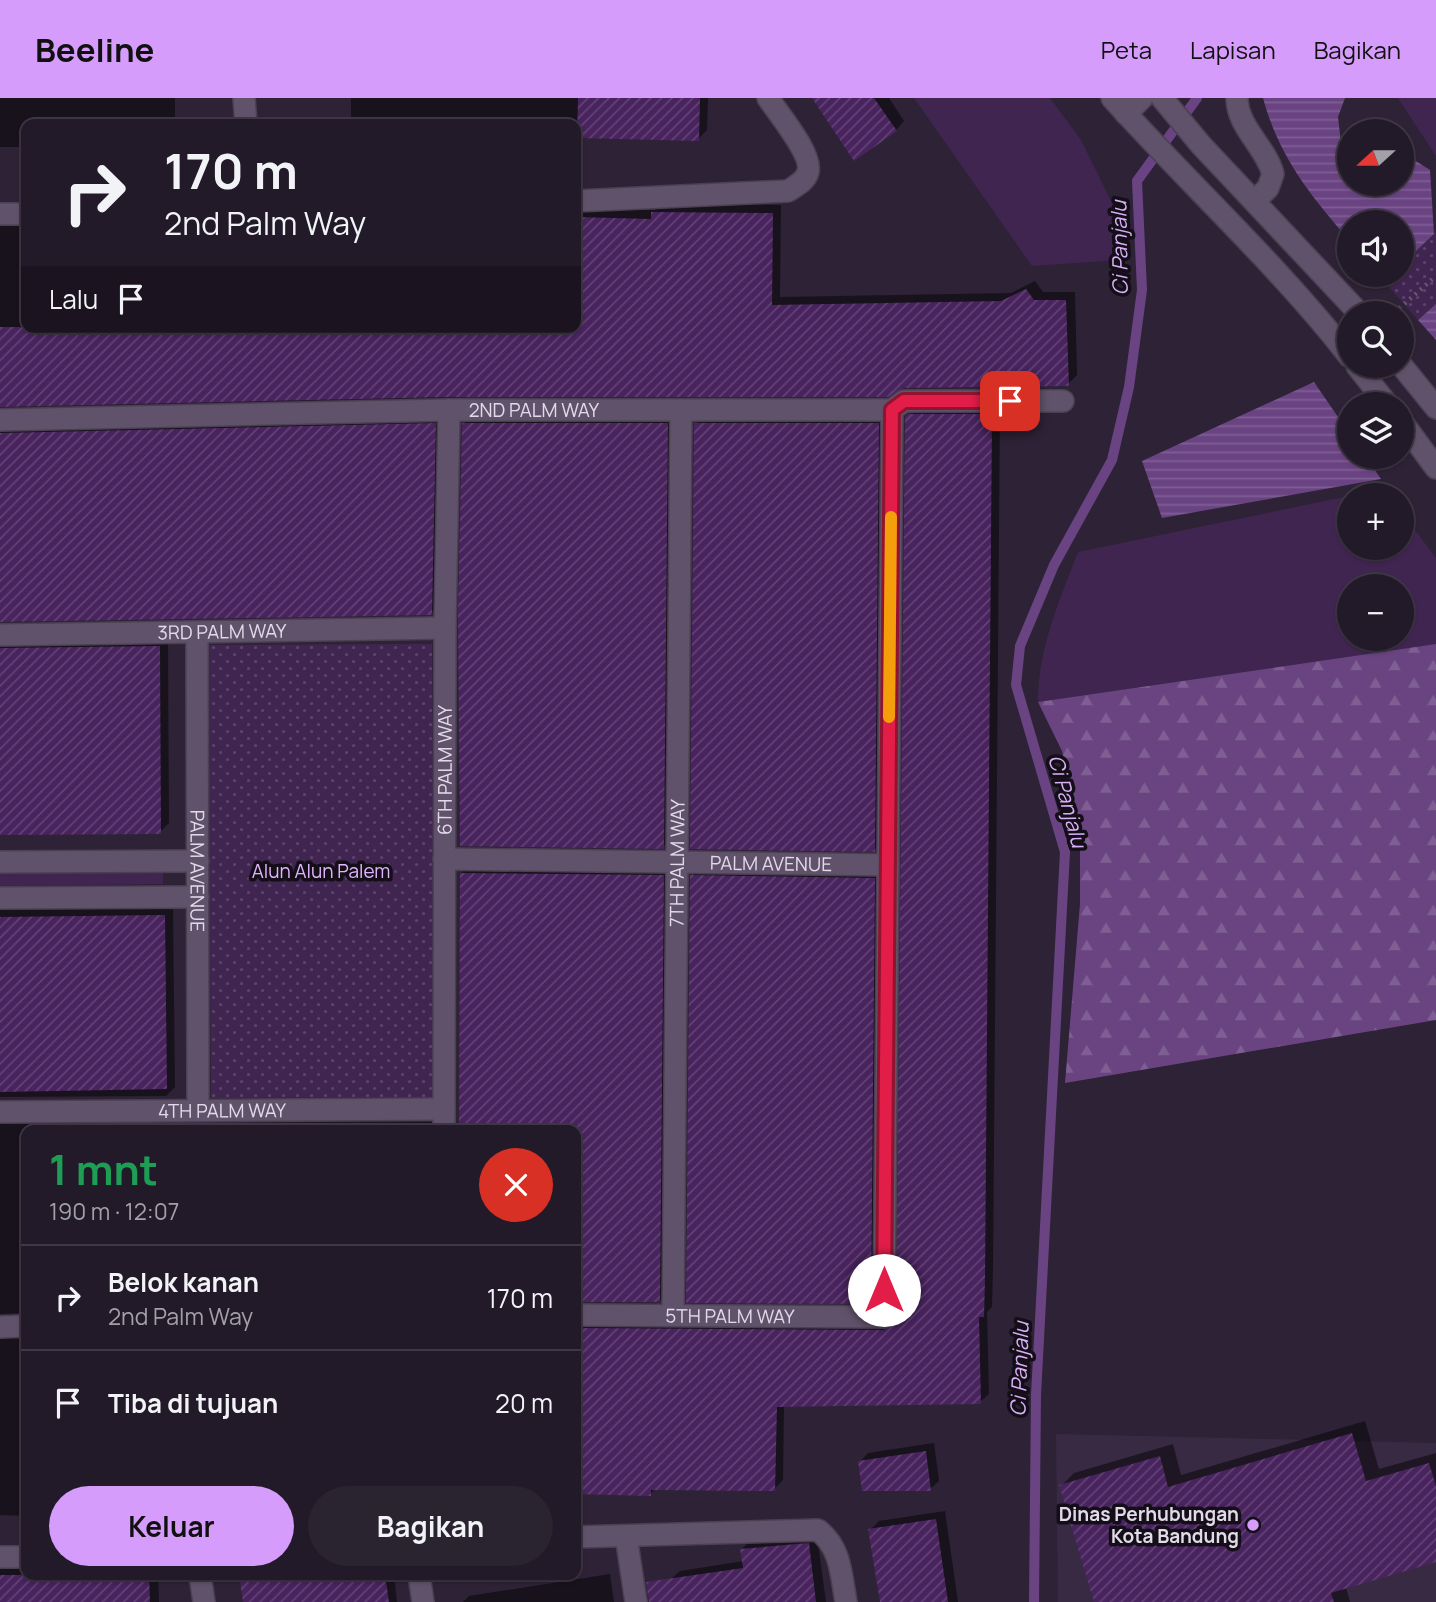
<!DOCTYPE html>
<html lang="id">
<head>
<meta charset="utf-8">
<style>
  :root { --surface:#221a28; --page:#2a2330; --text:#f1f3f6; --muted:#a2a1a8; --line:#3f3845; --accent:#d59cfb }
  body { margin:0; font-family:Manrope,sans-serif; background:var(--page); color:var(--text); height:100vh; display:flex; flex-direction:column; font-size:26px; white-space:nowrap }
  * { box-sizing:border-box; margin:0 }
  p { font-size:23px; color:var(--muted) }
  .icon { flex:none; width:38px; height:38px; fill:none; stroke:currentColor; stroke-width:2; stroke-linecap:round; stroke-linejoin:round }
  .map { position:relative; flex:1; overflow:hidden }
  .side { position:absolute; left:21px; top:1027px; width:560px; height:455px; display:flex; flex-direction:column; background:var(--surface); border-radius:14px; box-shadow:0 2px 5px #0004,0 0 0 2px var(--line) }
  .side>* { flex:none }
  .top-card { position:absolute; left:21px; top:21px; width:560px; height:214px; border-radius:14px; box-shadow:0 2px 5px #0004,0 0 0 2px var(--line); background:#221a28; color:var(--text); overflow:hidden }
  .needle { width:46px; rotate:249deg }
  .fabs { position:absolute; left:1337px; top:21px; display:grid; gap:14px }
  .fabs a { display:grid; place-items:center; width:77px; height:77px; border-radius:50%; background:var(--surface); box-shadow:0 2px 5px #0004,0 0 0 2px var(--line); font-size:35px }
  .pin { position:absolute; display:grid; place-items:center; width:60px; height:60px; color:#fff; margin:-30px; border-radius:14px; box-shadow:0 4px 10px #0006 }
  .me { position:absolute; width:77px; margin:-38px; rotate:0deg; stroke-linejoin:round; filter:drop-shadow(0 0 5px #0008) }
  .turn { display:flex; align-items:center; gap:24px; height:147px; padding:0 28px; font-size:32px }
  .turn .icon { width:91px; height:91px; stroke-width:2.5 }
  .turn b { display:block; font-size:49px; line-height:60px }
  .then { display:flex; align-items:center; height:66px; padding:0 28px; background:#0003; gap:14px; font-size:26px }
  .round { display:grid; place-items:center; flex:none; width:74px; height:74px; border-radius:37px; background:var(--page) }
  .overview { display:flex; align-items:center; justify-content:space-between; height:119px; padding:0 28px }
  h1 { font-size:42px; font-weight:700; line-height:52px; color:#1e9e55 }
  .primary-button { display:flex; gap:14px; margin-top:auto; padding:14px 28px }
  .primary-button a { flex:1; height:80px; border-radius:42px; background:var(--accent); color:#111; font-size:28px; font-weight:700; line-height:80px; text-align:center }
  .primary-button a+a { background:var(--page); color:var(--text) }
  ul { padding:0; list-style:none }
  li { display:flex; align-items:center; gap:21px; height:105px; padding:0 28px; border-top:2px solid var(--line) }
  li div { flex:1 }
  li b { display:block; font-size:26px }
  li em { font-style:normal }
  header { display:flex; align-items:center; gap:42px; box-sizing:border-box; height:98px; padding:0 35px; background:var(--accent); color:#111 }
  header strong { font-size:33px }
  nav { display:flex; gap:38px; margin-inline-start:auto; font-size:24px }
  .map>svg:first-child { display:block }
</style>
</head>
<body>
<header>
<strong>Beeline</strong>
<nav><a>Peta</a><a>Lapisan</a><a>Bagikan</a></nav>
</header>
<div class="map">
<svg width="1436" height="1504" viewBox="0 0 1436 1504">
  <defs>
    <pattern id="forest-firs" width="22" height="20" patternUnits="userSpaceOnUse" patternTransform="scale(1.75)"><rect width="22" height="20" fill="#694481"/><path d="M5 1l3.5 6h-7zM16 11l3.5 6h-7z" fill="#7e5e93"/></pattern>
    <pattern id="park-dots" width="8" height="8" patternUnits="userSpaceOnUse" patternTransform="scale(1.75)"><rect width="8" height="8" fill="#402551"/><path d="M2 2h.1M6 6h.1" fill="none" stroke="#5b446a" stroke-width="1.8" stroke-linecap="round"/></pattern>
    <pattern id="water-rules" width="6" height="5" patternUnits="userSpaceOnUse" patternTransform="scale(1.75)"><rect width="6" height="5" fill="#6a4482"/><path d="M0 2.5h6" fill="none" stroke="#7f5e94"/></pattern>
    <pattern id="building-hatch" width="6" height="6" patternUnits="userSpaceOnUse" patternTransform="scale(1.75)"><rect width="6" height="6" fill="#48235e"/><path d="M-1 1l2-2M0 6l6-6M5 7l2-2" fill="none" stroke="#624275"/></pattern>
  </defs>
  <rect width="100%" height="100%" fill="#2e2236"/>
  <!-- built -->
  <polygon fill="#392a43" points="1056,1336 1436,1345 1436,1504 1058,1504"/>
  <!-- green -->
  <g fill="#402551" fill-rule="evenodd">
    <polygon points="914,0 1050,0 1081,42 1114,109 1118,162 1032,168"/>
    <polygon points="1398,0 1436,0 1436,58"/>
    <path d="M1349 398V450H1402V415L1436 460V546L1038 604C1038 550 1059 504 1078 454ZM1349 488H1402V541H1349Z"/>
    <polygon points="163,772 163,786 0,788 0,774"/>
  </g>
  <!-- forest -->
  <polygon fill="url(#forest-firs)" points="1436,546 1436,922 1065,985 1080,806 1080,731 1062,653 1038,604"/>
  <!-- park -->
  <g fill="url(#park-dots)">
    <polygon points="1436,133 1436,206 1418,222 1383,182 1389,177 1402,177 1402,166"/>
    <polygon points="432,546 435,999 211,1000 208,547"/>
  </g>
  <!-- water -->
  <g fill="url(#water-rules)">
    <path d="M1263 0H1345L1338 19 1341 45 1349 49V86H1402V54L1430 72 1434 136 1402 166V124H1349V142C1310 97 1279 59 1263 0Z"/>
    <polygon points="1436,206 1436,242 1418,222"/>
    <polygon points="1314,284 1349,335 1349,359 1366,359 1381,381 1162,420 1142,363"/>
  </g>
  <!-- shadow -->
  <g fill="#0007">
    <polygon points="0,0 175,0 175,26 26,26 26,49 0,49"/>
    <polygon points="351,0 708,0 707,32 698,41 576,38 576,26 351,26"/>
    <polygon points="813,0 889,0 904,23 896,32"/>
    <polygon points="662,105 781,107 780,199 1011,195 1035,183 1043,194 1075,194 1077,277 1068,286 0,309 0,117 26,120 26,229 576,229 576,111 655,112"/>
    <polygon points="1000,308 993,1172 992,1209 987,1214 989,1296 980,1304 784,1307 783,1382 774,1391 656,1390 650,1396 576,1394 576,1217 585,1222 897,1222 907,319 916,311"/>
    <polygon points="444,317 440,506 431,515 0,524 0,322"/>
    <polygon points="472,317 676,317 672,740 663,749 464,326"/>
    <polygon points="704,317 887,317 883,743 874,752 696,326"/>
    <polygon points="0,537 168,540 169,725 160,734 0,735"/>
    <polygon points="470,766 672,769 668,1194 659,1203 576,1202 576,1032 461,1032 461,775"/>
    <polygon points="700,770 883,772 879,1195 870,1204 692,778"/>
    <polygon points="173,809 175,989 166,998 0,999 0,811"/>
    <polygon points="0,1013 176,1018 176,1025 440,1024 444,1032 26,1032 26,1215 0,1216"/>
    <polygon points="0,1228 26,1233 26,1418 0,1417"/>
    <polygon points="1365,1323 1379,1371 1436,1355 1436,1463 1346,1489 1350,1504 1095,1504 1061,1388 1074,1375 1173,1346 1181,1377"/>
    <polygon points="934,1345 939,1383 930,1391 860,1364 868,1355"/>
    <polygon points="945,1413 958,1504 881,1504 870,1432 879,1423"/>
    <polygon points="817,1438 826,1504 675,1504 671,1481 680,1473 744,1463 742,1451 750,1443"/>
    <polygon points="0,1459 26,1464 26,1477 158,1477 159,1504 0,1504"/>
    <polygon points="610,1476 614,1504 463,1504 469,1498"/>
    <polygon points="240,1477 394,1477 397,1504 244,1504"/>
  </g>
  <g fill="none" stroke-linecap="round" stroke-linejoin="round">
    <!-- stream -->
    <polyline stroke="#6a4482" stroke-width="10" points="1034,1504 1036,1297 1065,754 1016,587 1020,548 1054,467 1112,362 1129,289 1142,192 1137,83 1197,0"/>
  </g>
  <!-- building -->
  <g fill="url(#building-hatch)">
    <polygon points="578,0 700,0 699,43 577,40"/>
    <polygon points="812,0 874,0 897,33 854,63"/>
    <polygon points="651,114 773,115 772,207 1001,203 1026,191 1034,202 1066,202 1069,288 904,290 888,299 449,299 0,309 0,229 576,229 576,119 651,121"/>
    <polygon points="908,316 992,316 985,1182 984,1219 979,1219 981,1306 777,1309 775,1393 651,1392 651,1398 576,1396 576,1230 884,1232 896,1225 905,319"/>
    <polygon points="436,325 432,517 0,524 0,335"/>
    <polygon points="462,325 668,325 664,751 460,748 458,516"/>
    <polygon points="694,325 879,325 875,754 690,751"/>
    <polygon points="160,548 161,736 0,737 0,550"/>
    <polygon points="460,775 664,777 660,1204 576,1204 576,1032 459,1032"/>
    <polygon points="690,777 875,780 871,1206 686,1205"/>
    <polygon points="165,817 167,991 0,994 0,819"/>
    <polygon points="1352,1335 1366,1383 1429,1365 1436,1388 1436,1464 1331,1495 1334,1504 1094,1504 1059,1387 1160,1358 1168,1389"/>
    <polygon points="926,1353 931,1393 862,1393 858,1363"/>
    <polygon points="936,1421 948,1504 880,1504 868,1431"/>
    <polygon points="809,1445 816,1504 649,1504 646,1484 743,1470 740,1451"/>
    <polygon points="0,1477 149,1477 150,1504 0,1504"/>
    <polygon points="239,1477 385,1477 389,1504 243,1504"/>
  </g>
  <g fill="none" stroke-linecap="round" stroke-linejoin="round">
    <!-- minor casing -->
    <g stroke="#4b4052" stroke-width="24">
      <g id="minor">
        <polyline points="244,0 246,26"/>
        <path d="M1237 0C1237 29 1266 49 1273 76L1268 90 1255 103"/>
        <path d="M576 103 788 93C795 88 805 84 808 74 813 57 778 15 768 0"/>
        <polyline points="0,116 26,116"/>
        <path id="s1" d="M0 322 449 312H892L904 303H1063"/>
        <path id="s2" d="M197 535 198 1011"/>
        <path id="s3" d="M0 537 445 530"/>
        <path id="s4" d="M444 761 888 767"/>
        <polyline points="0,764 198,763"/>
        <polyline points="0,800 198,799"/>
        <path id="s5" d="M0 1014 444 1011"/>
        <path id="s6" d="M444 1032 445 530 449 312"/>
        <path id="s7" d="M576 1217 884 1219 892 312"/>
        <path id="s8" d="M673 1217 681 312"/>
        <polyline points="0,1229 26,1228"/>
        <polyline points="626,1438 636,1504"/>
        <path d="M576 1439 818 1432C841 1450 841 1476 846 1504"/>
        <polyline points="0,1459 26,1459"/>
        <polyline points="200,1477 204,1504"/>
        <polyline points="419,1477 423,1504"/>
      </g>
    </g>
    <!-- tertiary casing -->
    <g stroke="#4b4052" stroke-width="24">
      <g id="tertiary">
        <path d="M1112 0C1190 87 1277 166 1349 258"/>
        <polyline points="1162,0 1201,47 1359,215"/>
        <polyline points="1126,16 1142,0"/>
        <polyline points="1357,268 1387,306"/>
        <polyline points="1402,268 1436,310"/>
        <polyline points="1402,324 1436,370"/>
      </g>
    </g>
    <!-- path -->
    <polyline stroke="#645a6c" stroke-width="4.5" stroke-dasharray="2 5" stroke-linecap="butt" points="1394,215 1436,178"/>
    <!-- minor -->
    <use href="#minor" stroke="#60526a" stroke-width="21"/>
    <!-- tertiary -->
    <use href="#tertiary" stroke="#60526a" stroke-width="21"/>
  </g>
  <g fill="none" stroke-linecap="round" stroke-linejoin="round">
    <!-- route casing -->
    <g stroke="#92132f" stroke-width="18">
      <polyline id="route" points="884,1192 892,312 904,303 1010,303"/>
    </g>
    <!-- route -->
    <use href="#route" stroke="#e11d48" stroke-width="12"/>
    <!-- slow -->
    <polyline stroke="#f59e0b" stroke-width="12" points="889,619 891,419"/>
  </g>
  <!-- markers -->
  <circle fill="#d59cfb" stroke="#130e17" stroke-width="2.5" cx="1253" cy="1427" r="7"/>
  <g text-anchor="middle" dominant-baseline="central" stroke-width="7" stroke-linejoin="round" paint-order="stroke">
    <!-- street labels -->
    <g font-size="19" fill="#e2dae8" stroke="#130e17">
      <text stroke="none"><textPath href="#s1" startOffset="534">2ND PALM WAY</textPath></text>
      <text stroke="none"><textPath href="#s3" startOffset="222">3RD PALM WAY</textPath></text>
      <text stroke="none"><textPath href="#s6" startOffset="360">6TH PALM WAY</textPath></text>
      <text stroke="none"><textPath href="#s8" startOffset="452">7TH PALM WAY</textPath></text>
      <text stroke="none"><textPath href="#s4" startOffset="327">PALM AVENUE</textPath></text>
      <text stroke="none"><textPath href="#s2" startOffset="238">PALM AVENUE</textPath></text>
      <text stroke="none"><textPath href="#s5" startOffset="222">4TH PALM WAY</textPath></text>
      <text stroke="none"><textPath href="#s7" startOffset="154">5TH PALM WAY</textPath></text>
    </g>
    <!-- park labels -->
    <g font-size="19" fill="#e0b5fd" stroke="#130e17">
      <text x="321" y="773">Alun Alun Palem</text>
    </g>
    <!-- poi labels -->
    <g font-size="19" font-weight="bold" fill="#e2dae8" stroke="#130e17" text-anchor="end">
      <text x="1239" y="1416">Dinas Perhubungan<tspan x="1239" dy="22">Kota Bandung</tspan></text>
    </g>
    <!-- water labels -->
    <g font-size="21" font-style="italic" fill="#d9aff7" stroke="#130e17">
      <text transform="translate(1119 150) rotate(-91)">Ci Panjalu</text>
      <text transform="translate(1068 703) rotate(75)">Ci Panjalu</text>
      <text transform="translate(1019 1271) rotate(-88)">Ci Panjalu</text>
    </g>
  </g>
</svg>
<div class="fabs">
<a><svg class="needle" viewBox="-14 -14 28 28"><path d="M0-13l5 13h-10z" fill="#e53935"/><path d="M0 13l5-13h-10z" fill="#a2a1a8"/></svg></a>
<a><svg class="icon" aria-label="sound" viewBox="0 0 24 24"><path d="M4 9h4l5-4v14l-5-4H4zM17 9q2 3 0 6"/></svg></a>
<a><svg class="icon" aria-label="search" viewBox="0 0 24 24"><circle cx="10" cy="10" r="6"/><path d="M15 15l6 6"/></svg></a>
<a><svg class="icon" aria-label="layers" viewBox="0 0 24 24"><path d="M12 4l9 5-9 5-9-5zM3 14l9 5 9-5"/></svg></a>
<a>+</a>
<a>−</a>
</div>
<div class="pin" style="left:1010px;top:303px;background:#d93025"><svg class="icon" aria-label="arrive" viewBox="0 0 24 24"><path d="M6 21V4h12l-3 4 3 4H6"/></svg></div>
<svg class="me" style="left:884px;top:1192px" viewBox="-20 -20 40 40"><circle r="19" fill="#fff"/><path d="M0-13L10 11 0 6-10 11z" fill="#e11d48"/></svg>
<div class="top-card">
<div class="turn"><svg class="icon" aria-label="right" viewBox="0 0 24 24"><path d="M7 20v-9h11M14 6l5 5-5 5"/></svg><div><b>170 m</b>2nd Palm Way</div></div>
<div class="then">Lalu<svg class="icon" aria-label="arrive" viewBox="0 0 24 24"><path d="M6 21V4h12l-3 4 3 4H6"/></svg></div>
</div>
<section class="side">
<div class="overview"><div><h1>1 mnt</h1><p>190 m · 12:07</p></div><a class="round" style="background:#d93025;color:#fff"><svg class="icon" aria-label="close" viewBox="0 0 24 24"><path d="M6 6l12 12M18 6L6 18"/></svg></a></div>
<ul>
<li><svg class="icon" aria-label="right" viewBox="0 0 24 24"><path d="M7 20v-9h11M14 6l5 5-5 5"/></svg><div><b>Belok kanan</b><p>2nd Palm Way</p></div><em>170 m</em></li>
<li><svg class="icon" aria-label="arrive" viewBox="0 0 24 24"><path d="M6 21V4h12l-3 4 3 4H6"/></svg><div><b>Tiba di tujuan</b></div><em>20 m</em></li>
</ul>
<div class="primary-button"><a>Keluar</a><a>Bagikan</a></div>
</section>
</div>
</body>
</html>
